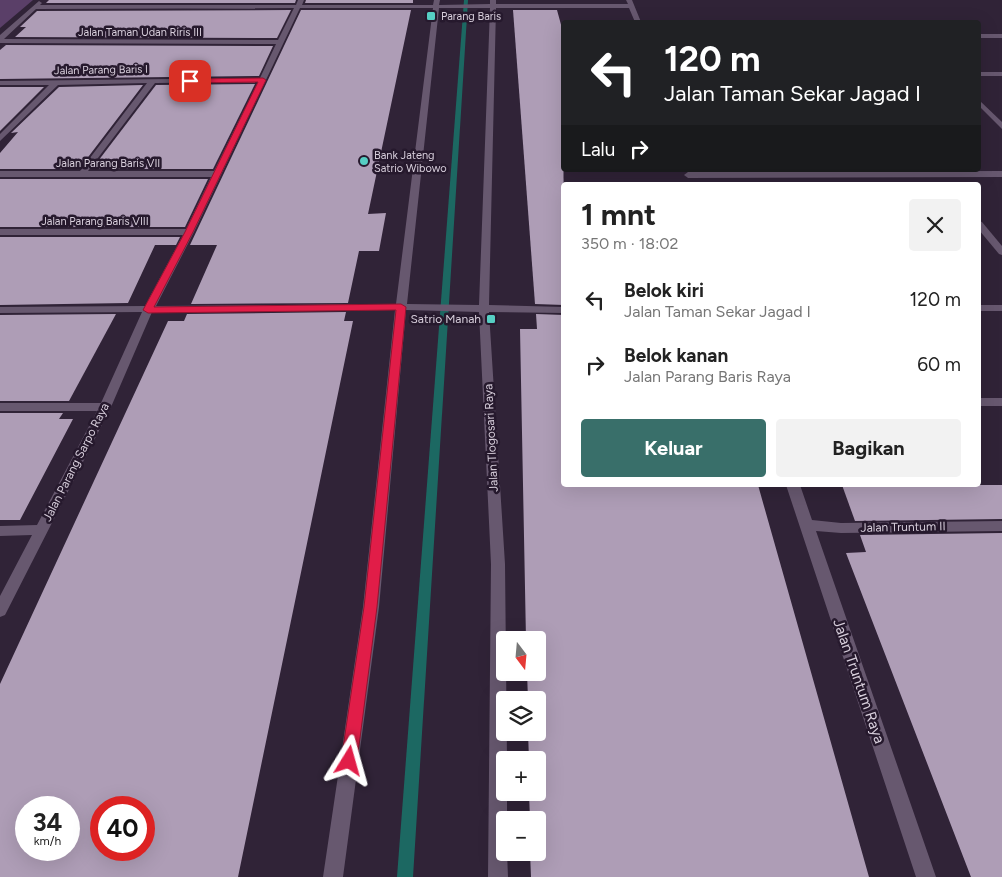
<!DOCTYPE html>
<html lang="id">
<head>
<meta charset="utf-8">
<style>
  :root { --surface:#fff; --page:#f2f2f2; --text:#222; --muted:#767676; --accent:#396f6a }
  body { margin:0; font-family:Figtree,sans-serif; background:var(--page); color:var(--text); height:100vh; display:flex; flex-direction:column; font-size:19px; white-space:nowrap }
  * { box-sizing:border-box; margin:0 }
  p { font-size:16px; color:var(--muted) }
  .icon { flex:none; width:28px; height:28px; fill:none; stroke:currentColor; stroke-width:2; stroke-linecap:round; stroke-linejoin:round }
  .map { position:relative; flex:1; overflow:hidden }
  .drawer { position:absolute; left:561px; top:182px; width:420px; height:305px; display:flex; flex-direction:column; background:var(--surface); border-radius:5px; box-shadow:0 5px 20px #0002 }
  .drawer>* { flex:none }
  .banner { position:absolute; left:561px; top:20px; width:420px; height:152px; border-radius:5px; box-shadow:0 5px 20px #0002; background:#202124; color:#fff; overflow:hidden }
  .needle { width:32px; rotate:164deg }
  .buttons { position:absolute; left:496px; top:631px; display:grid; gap:10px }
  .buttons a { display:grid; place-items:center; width:50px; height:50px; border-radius:5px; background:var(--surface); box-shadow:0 5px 20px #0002; font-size:25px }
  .speed { position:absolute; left:15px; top:796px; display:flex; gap:10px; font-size:25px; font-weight:700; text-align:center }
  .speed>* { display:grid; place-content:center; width:65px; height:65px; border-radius:50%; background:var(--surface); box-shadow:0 5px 20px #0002; line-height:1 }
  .speed small { font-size:12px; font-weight:400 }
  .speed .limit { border:8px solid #d22; background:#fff; color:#111 }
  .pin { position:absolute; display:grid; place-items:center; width:42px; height:42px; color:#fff; margin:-21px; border-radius:10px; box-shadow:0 2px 8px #0006 }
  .me { position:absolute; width:55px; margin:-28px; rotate:8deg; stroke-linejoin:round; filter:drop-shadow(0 0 4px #0008) }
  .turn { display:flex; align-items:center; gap:18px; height:105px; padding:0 20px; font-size:22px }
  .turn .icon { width:65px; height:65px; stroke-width:2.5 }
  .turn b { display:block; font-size:35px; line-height:42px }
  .then { display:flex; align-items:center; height:48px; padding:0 20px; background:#0003; gap:10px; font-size:19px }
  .round { display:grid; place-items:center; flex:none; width:52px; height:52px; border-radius:5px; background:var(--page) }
  .head { display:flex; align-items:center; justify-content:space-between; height:85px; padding:0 20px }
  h1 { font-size:30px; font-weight:700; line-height:38px }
  .button { display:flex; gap:10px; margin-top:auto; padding:10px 20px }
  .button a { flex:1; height:58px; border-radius:5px; background:var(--accent); color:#fff; font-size:20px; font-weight:700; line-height:58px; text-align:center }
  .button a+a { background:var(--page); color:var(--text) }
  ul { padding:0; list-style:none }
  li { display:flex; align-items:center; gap:15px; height:65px; padding:0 20px }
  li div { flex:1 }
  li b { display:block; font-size:19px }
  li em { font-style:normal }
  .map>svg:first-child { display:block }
</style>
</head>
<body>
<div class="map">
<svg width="1002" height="877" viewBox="0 0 1002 877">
  <rect width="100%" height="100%" fill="#302337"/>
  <!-- green -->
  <polygon fill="#5a3f68" points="0,0 33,0 0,28"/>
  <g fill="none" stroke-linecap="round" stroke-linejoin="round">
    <!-- stream -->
    <polygon fill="#1c6862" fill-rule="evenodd" points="464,0 468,0 413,877 397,877"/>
  </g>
  <!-- building -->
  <g fill="#ae9db6" fill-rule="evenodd">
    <polygon points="49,0 296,0 295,3 46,3"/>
    <polygon points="306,0 413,0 413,3 305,3"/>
    <polygon points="291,10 277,38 15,37 26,27 20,27 37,11"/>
    <polygon points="301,10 411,10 368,214 386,213 379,251 359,251 348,303 191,304 217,245 190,245"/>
    <polygon points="513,10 557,10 563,32 564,305 535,304"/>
    <polygon points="6,45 273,46 259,76 0,79 0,50"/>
    <polygon points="255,84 213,169 92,169 156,85"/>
    <polygon points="143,85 79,169 0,169 0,153 18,132 11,133 59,87"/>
    <polygon points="0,87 44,87 0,131"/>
    <polygon points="0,179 208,179 185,227 0,227"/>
    <polygon points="0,237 180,237 176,245 155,245 128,303 0,305"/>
    <path d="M346 312 344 321H353L238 877H0V684L168 321H184L187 314ZM26 808H69V850H26ZM101 808H144V850H101Z"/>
    <polygon points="116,314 69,401 0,401 0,315"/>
    <polygon points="536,314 564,315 564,485 758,485 869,877 531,877 530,852 538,852 538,820 530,820 529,792 538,792 538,760 529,760 528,732 538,732 538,700 528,700 527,672 538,672 538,640 526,640 520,329 537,329"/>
    <polygon points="0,413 63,413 59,419 73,419 20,520 0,520"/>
    <polygon points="842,485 1002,485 1002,519 855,521"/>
    <polygon points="1002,533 1002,877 971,877 846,553 866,552 860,535"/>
  </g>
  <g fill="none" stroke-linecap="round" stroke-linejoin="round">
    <!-- minor -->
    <g fill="#67586f" fill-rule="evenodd">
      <path d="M298 0H304L302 5H433L434 0H440L439 5 490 4V0H496V4H628L626 0H632L641 22H635L629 8H496L489 305 564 307V313L489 312 505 564 507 760H505V792H507V820H505V852H507L508 877H488L491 564 479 312 406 310 379 607 343 877H323L363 607 395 310 152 312 111 407 5 615 0 617V596L32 535 0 536V526L37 525 97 411H0V403H101L142 312 0 313V307L145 306 183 235H0V229H186L211 177H0V171H80L147 83 58 85 0 141V134L49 85H0V81L260 78 276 44 0 43V35L39 1 42 3 40 5H296ZM294 8 278 40 4 39 36 9ZM300 8H433L396 304 156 306 194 232ZM439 8H490L479 305 407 304ZM258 82 214 171H88L155 83Z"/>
      <rect x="979" y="34" width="23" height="4"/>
      <rect x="979" y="72" width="23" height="4"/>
      <polygon points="979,100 1002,122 1002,129 979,106"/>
      <polygon points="1002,171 1002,177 688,178 684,175 688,172"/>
      <polygon points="979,221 982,222 1002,246 1002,255 999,254 979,230"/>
      <rect x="979" y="305" width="23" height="6"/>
      <rect x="979" y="398" width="23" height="8"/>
      <polygon points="786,485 800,485 812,520 841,523 1002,521 1002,531 841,533 816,531 936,877 916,877"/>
    </g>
  </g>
  <!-- route -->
  <polygon fill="#e11d48" stroke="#92132f" points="263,78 266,80 193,232 154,307 401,304 406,307 377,607 357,761 355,767 349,769 344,767 341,761 364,607 396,310 148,313 143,310 185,232 258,82 190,83 186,81 190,79"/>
  <!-- markers -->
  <g fill="#56cec3" stroke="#26192d" stroke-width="2">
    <rect x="426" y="11" width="10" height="10" rx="2.5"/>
    <circle cx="364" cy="161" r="5"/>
    <rect x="486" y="314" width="10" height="10" rx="2.5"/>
  </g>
  <g text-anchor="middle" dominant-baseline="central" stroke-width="5" stroke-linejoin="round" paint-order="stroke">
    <!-- far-poi labels -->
    <g font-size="11" fill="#d7cedb" stroke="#26192d" text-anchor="start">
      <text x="441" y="16">Parang Baris</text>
      <text x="374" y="155">Bank Jateng<tspan x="374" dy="13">Satrio Wibowo</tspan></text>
    </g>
    <!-- far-street labels -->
    <g font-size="11" fill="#d7cedb" stroke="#26192d">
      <text x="140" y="32">Jalan Taman Udan Riris III</text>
      <text transform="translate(101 70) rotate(-1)">Jalan Parang Baris I</text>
      <text x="108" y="163">Jalan Parang Baris VII</text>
      <text x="95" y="221">Jalan Parang Baris VIII</text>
    </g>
    <!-- poi labels -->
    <g font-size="12" fill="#d7cedb" stroke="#26192d" text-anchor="end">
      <text x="481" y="319">Satrio Manah</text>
    </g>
    <!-- street labels -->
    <g font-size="12" fill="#d7cedb" stroke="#26192d">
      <text transform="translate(491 438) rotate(-93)">Jalan Tlogosari Raya</text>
      <text transform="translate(76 462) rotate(-63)">Jalan Parang Sarpo Raya</text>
      <text transform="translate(903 527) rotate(-1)">Jalan Truntum II</text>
    </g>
    <!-- near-street labels -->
    <g font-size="15" fill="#d7cedb" stroke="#26192d">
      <text transform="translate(859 681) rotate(71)">Jalan Truntum Raya</text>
    </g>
  </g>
</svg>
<div class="buttons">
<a><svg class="needle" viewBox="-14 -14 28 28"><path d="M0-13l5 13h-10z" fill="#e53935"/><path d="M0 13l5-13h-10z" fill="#767676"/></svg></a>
<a><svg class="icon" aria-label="layers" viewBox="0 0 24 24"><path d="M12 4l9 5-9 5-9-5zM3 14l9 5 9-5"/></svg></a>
<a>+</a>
<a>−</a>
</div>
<div class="speed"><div>34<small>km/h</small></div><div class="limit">40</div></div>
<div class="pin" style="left:190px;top:81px;background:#d93025"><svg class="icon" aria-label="arrive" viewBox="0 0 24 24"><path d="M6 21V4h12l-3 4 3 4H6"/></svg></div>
<svg class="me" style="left:349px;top:761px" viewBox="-20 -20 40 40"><path d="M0-17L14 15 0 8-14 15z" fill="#e11d48" stroke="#fff" stroke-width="4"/></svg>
<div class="banner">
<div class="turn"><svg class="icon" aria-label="left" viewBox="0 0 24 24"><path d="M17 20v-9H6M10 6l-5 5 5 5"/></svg><div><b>120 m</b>Jalan Taman Sekar Jagad I</div></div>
<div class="then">Lalu<svg class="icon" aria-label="right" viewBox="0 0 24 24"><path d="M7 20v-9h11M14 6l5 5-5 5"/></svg></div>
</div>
<section class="drawer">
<div class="head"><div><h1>1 mnt</h1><p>350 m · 18:02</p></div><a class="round"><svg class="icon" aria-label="close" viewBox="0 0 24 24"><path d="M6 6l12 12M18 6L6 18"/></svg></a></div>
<ul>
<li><svg class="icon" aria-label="left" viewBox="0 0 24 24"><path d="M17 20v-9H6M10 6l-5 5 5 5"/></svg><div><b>Belok kiri</b><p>Jalan Taman Sekar Jagad I</p></div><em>120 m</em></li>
<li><svg class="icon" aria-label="right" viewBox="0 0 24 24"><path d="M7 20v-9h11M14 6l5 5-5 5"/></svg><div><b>Belok kanan</b><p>Jalan Parang Baris Raya</p></div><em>60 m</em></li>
</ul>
<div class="button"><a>Keluar</a><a>Bagikan</a></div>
</section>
</div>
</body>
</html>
